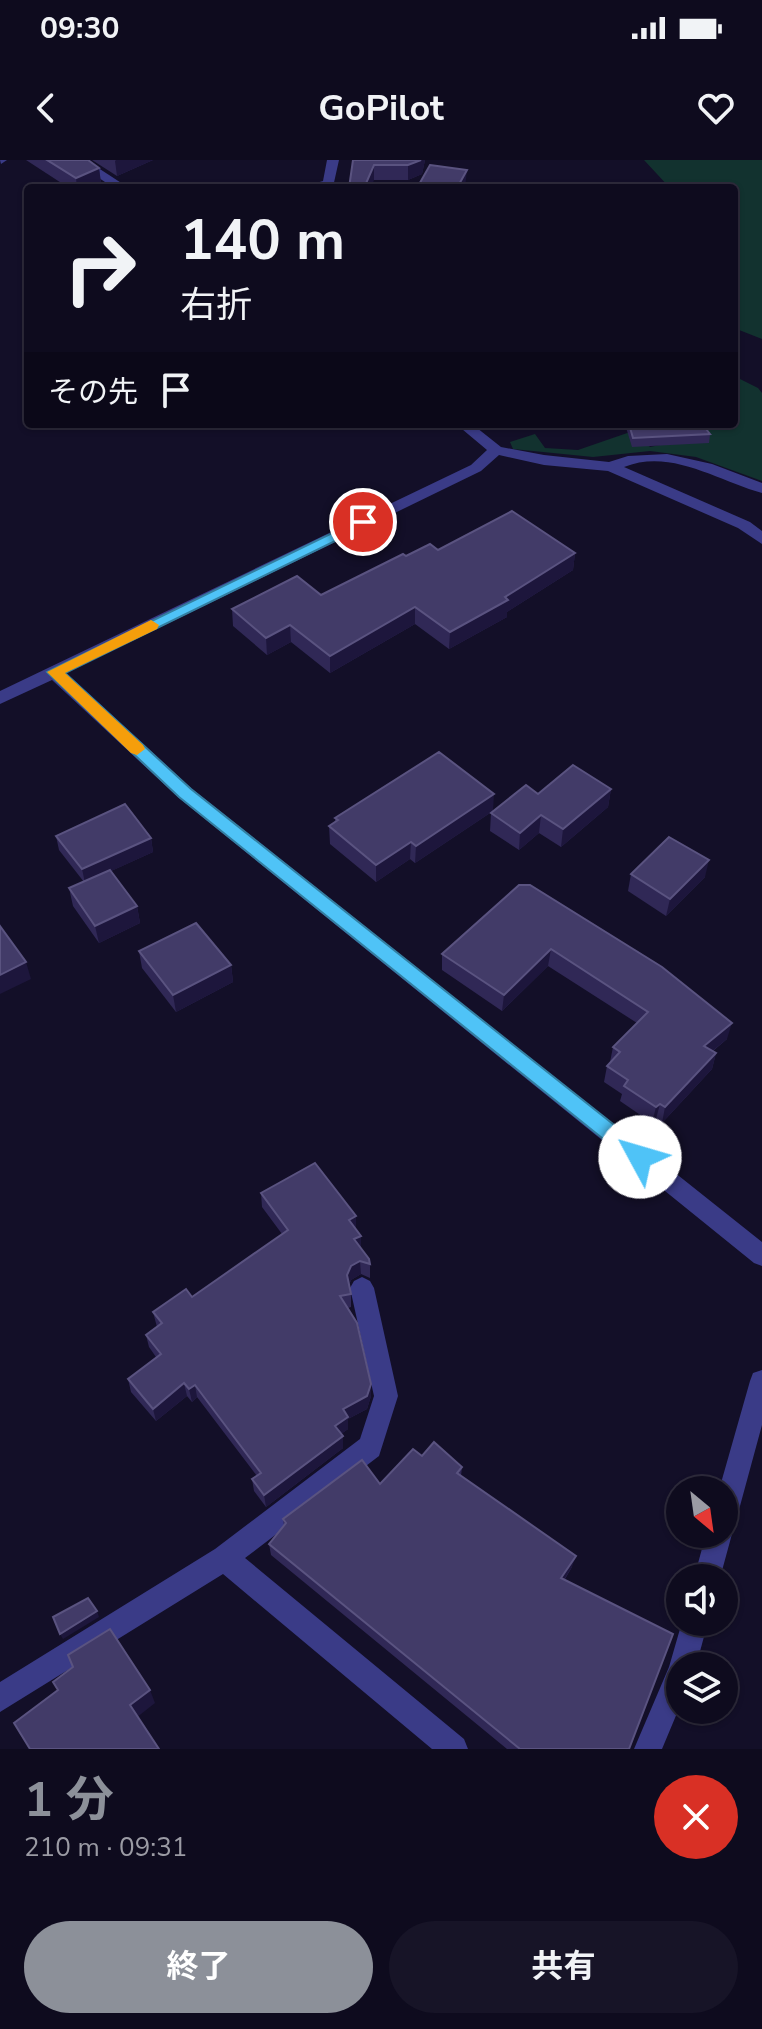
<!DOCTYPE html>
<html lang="ja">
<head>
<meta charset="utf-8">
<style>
  :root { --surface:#0e0b1e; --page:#171427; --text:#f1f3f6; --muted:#9b9ba4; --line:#2e2b3c; --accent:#8c9099 }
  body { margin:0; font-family:"Nunito Sans","Noto Sans JP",sans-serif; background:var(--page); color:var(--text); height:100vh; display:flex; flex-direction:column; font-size:30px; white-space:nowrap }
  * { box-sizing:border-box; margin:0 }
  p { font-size:26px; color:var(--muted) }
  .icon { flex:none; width:44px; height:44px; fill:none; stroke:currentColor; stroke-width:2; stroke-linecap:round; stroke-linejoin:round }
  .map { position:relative; height:1589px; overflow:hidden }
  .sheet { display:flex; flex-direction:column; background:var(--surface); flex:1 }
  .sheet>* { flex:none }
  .top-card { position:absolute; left:24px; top:24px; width:714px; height:244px; border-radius:8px; box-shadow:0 2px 6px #0004,0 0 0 2px var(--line); background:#0e0b1e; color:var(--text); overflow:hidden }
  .needle { width:52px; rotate:151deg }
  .fabs { position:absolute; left:666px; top:1316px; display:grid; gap:16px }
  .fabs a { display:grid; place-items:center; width:72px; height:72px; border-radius:50%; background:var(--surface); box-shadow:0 2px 6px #0004,0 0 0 2px var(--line); font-size:40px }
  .pin { position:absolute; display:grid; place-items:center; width:68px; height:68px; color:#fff; margin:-34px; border:4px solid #fff; border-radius:50%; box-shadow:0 2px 8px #0007 }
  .me { position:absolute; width:88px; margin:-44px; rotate:309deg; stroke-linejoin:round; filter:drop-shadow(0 0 6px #0008) }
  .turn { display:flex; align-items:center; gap:28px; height:168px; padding:0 24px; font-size:36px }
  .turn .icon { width:104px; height:104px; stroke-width:2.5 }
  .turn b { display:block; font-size:56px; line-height:68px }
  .then { display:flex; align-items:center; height:76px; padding:0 24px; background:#0003; gap:16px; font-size:30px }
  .round { display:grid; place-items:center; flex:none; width:84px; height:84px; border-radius:42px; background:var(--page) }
  .overview { display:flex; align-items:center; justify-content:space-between; height:136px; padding:0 24px }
  h1 { font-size:48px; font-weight:700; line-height:60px; color:var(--accent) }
  .primary-button { display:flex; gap:16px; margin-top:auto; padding:16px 24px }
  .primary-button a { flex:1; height:92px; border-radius:48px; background:var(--accent); color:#fff; font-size:32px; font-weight:700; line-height:92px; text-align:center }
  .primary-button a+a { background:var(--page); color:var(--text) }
  .status { display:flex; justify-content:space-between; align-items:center; height:56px; padding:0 40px; background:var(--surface); direction:ltr }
  .status svg { height:22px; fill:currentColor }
  header { display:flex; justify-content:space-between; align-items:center; height:104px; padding:0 24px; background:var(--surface); font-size:36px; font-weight:700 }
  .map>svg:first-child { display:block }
</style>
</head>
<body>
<div class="status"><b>09:30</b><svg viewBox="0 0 49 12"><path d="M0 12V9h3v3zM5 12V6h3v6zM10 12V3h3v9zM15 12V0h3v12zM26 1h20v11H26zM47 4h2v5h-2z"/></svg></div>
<header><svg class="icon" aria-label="back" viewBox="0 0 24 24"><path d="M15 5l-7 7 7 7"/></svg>GoPilot<svg class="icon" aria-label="heart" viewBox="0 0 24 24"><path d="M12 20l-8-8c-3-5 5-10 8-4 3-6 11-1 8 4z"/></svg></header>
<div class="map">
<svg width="762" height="1589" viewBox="0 0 762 1589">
  <rect width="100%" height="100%" fill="#130f28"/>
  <!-- green -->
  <g fill="#12322f">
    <polygon points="644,0 762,0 762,179 734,168 734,28 670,28"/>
    <polygon points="734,216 758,228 762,233 762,321 696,297 650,291 593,297 513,289 510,282 535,274 545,288 578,290 633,271 650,287 675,282 698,264 734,264"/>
  </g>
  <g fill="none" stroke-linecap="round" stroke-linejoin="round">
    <!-- minor -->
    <g fill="#3a3b87" fill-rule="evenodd">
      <polygon points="0,0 7,0 1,4"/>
      <polygon points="72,0 86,0 129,28 114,28"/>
      <polygon points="327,0 339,0 333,27 299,28 323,21"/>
      <path d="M456 264H472L501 287 544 295 609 302 628 296 667 294 712 304 762 323V333C718 321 671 288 624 307L750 362 762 371V384L738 368 608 311 544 305 499 295 481 311 66 513 191 628 762 1082V1106L754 1103 179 638 52 520 0 544V531L471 305 487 290Z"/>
      <polygon points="362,1117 370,1121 374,1128 398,1236 379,1296 245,1398 464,1579 468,1589 432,1589 223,1414 0,1552 0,1522 215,1389 360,1279 374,1236 350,1128 354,1121"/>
      <polygon points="762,1210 762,1265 737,1357 729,1368 732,1374 720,1418 694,1418 706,1374 724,1374 724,1330 719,1330 750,1221 753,1213"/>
      <polygon points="682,1462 708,1462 696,1506 680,1506 680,1546 662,1589 634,1589 669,1507"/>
    </g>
  </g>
  <!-- wall -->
  <g fill="#302856">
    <polygon points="26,0 88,0 99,8 101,23 90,28 69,28"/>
    <polygon points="92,0 153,0 117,16"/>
    <polygon points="353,0 425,0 422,14 408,20 374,20"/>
    <polygon points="625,264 702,264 710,274 709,283 632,287"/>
    <polygon points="438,390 575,393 573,410 507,452 507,457 449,489 415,464 330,513 291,482 267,495 233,466 232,449 321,435 406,396"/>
    <polygon points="611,629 608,647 561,687 539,673 519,690 490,671 491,653 538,634"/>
    <polygon points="493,651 415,703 410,699 376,722 330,684 329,666 335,662 335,658"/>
    <polygon points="56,676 151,678 153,692 111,711 137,746 140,763 99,783 73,746 69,728 84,722 59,690"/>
    <polygon points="631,714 705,717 666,756 628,731"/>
    <polygon points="519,725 727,879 713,891 716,893 712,909 662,963 656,959 652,963 620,941 622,934 604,922 607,906 610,902 613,887 637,863 548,806 502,851 442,810 442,794"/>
    <polygon points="139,791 231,805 233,822 176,852 142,808"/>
    <polygon points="261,1033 356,1069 361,1089 370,1104 370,1118 361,1114 351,1120 349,1125 351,1134 351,1147 348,1148 371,1224 371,1236 367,1249 348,1259 348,1269 341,1274 343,1276 343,1288 266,1347 254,1331 252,1319 257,1316 197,1237 192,1242 187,1236 156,1261 131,1232 128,1219 156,1197 149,1187 146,1175 157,1167 153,1152 192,1137 282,1074 262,1047"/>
    <polygon points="422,1296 462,1307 461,1316 572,1407 565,1419 629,1589 507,1589 271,1395 269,1384 284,1366 283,1359 380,1324"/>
  </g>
  <!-- shaded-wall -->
  <g fill="#1d163c">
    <polygon points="116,0 153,0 117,16 115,1"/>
    <polygon points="421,0 425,0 422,14 408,20 408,5"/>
    <polygon points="374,5 374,20 371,28 364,28"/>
    <polygon points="99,8 101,23 90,28 77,28 76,18"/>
    <polygon points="467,10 465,28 457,28"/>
    <polygon points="575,393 573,410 507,452 507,457 449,489 450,472"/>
    <polygon points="415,447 415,464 330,513 330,496"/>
    <polygon points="290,465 291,482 267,495 266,478"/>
    <polygon points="611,629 608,647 561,687 563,669"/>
    <polygon points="494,634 493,651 415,703 416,686"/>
    <polygon points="541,655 539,673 519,690 520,673"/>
    <polygon points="151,678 153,692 85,723 82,709"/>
    <polygon points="411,682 410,699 376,722 376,705"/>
    <polygon points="709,700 705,717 666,756 670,739"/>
    <polygon points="137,746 140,763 99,783 95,766"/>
    <polygon points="551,789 548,806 502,851 504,835"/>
    <polygon points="26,802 31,819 0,834 0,815"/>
    <polygon points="231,805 233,822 176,852 173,835"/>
    <polygon points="732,863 727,879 700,901 704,886"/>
    <polygon points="716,893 712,909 662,963 665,947"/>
    <polygon points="660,944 656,959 652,963 656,947"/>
    <polygon points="356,1056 356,1070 349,1060"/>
    <polygon points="361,1076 361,1089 354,1079"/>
    <polygon points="360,1101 361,1114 351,1120 347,1129 347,1115 351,1106"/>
    <polygon points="184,1223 187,1236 156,1261 153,1249"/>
    <polygon points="371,1224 371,1236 367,1249 348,1259 348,1269 336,1278 335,1266 343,1249"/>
    <polygon points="195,1225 197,1237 192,1242 189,1229"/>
    <polygon points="343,1276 343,1288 266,1347 264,1335"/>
    <polygon points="576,1396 572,1407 558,1429 561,1418"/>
    <polygon points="97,1451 99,1457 63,1479 60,1474"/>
    <polygon points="150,1530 155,1543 136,1558 130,1545"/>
  </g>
  <!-- building -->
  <g fill="#423b68" stroke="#5a5380" stroke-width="2">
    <polygon points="47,0 88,0 99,8 76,18"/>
    <polygon points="353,0 421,0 408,5 374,5 364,28 349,28"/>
    <polygon points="430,5 467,10 457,28 417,28"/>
    <polygon points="269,23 276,28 254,28"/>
    <polygon points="629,264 702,264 710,274 633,278"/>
    <polygon points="512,351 575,393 505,437 508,440 450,472 415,447 330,496 290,465 266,478 232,449 297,416 321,435 403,394 406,396 430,384 438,390"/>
    <polygon points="439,592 494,634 416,686 411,682 376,705 329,666 338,660 335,658"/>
    <polygon points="573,605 611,629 563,669 541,655 520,673 491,653 526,625 538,634"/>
    <polygon points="125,644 151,678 82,709 56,676"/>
    <polygon points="669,677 709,700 670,739 631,714"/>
    <polygon points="110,710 137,746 95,766 69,728"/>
    <polygon points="519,725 530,725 662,807 732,863 704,886 716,893 665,947 660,944 656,947 624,926 628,920 607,906 620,892 613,887 648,852 551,789 504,835 442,794"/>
    <polygon points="196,763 231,805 173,835 139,791"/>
    <polygon points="0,766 26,802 0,815"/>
    <polygon points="315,1003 356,1056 349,1060 361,1076 354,1079 369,1099 370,1104 360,1101 351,1106 347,1115 351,1134 340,1136 357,1163 371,1224 367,1236 343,1249 348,1257 335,1266 343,1276 264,1335 252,1319 261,1313 195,1225 189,1229 184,1223 153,1249 128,1219 161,1194 146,1175 162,1163 153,1152 186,1129 192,1137 288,1070 261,1033"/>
    <polygon points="434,1282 462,1307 457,1313 576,1396 561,1418 673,1474 629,1589 520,1589 269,1384 286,1363 283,1359 362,1300 380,1324 413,1289 422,1296"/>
    <polygon points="88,1438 97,1451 60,1474 53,1457"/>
    <polygon points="110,1469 150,1530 130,1545 159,1589 30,1589 14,1563 58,1530 53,1522 73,1507 68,1495"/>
  </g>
  <!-- route -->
  <polygon fill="#4fc3f7" stroke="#337fa1" stroke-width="2" points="363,358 371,362 368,365 65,513 191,629 647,991 650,997 647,1003 640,1006 633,1003 179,637 47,512"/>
  <!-- slow -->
  <polygon fill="#f59e0b" points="151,460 159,465 157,469 65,513 143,585 145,589 137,595 131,593 47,512"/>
</svg>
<div class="fabs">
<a><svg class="needle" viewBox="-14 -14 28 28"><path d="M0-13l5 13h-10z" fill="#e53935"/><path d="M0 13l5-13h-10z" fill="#9b9ba4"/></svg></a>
<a><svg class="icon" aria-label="sound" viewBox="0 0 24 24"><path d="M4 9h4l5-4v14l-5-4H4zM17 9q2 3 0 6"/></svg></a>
<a><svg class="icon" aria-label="layers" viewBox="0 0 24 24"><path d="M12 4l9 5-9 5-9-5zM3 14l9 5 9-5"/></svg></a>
</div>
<div class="pin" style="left:363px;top:362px;background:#d93025"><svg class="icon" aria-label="arrive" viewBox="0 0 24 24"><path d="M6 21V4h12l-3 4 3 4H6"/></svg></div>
<svg class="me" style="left:640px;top:997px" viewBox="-20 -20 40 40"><circle r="19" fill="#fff"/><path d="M0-13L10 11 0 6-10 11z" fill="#4fc3f7"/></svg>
<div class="top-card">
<div class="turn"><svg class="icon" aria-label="right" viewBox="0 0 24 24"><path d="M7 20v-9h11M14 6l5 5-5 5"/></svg><div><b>140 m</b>右折</div></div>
<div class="then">その先<svg class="icon" aria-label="arrive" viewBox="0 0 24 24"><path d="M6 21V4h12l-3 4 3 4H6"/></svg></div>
</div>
</div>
<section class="sheet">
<div class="overview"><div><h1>1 分</h1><p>210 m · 09:31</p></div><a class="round" style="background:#d93025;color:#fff"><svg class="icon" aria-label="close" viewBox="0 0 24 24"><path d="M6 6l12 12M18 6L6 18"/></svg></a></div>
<div class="primary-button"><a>終了</a><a>共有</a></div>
</section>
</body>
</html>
